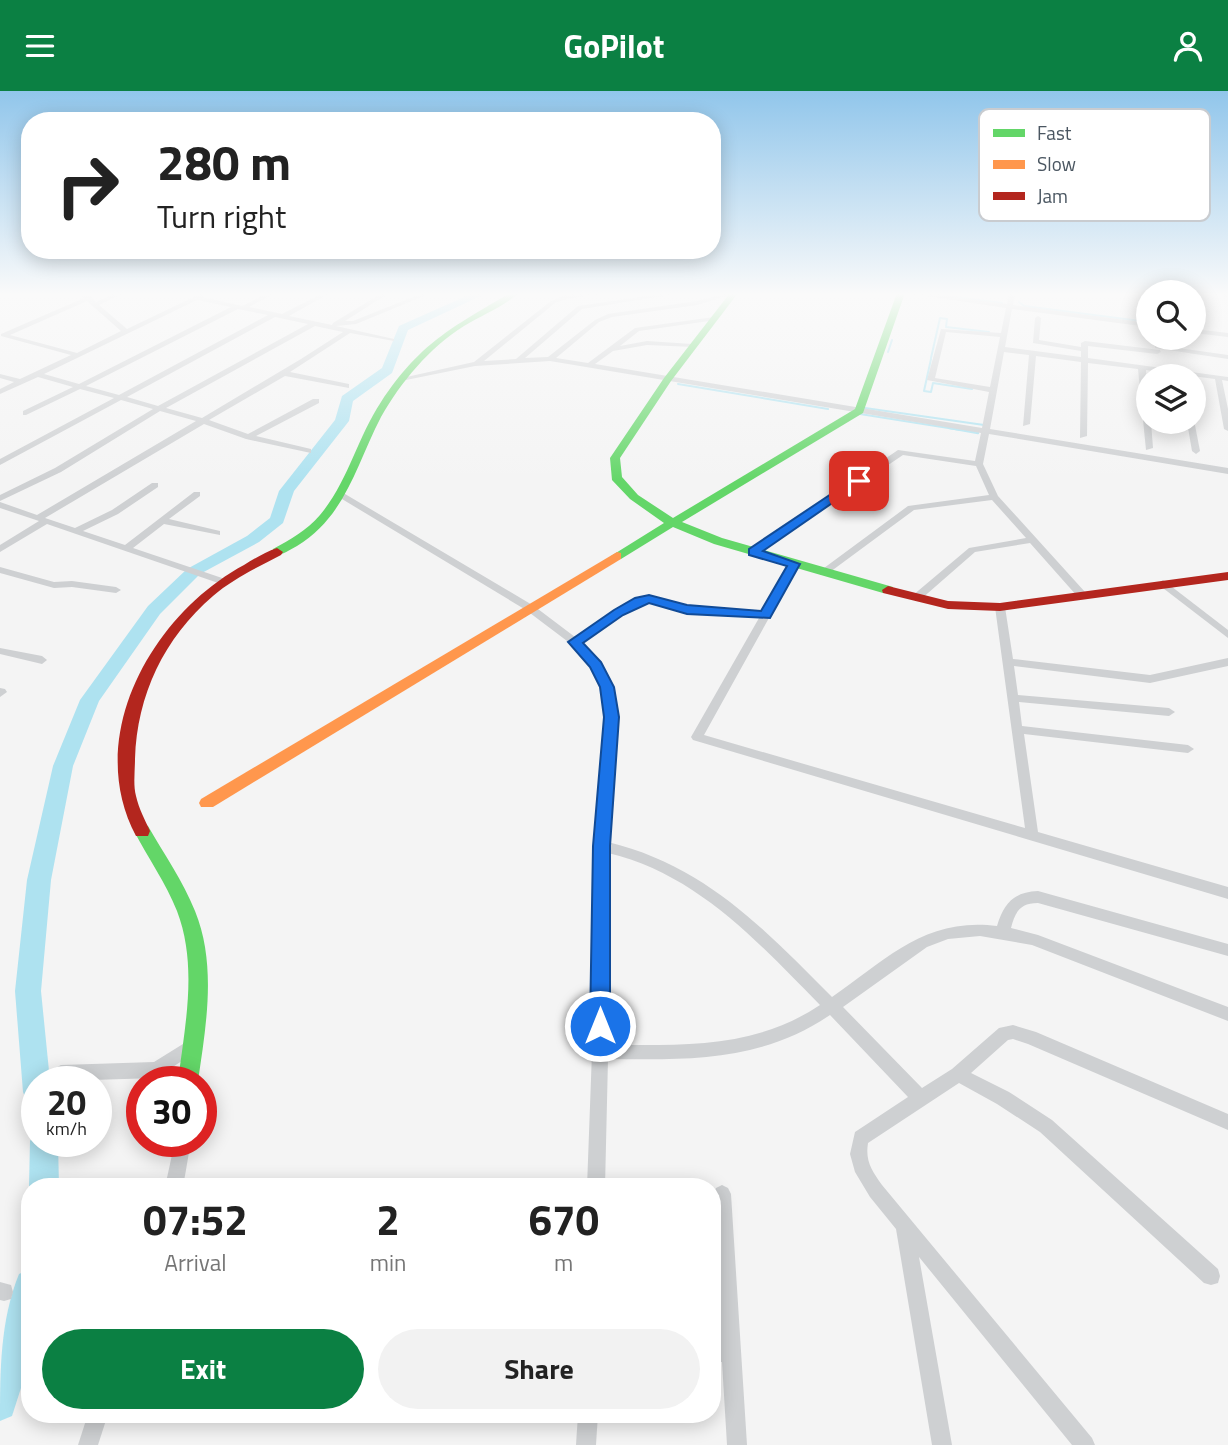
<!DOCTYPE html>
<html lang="en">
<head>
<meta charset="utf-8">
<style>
  :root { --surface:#fff; --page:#f2f2f2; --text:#222; --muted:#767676; --accent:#0b8043 }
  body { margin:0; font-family:"Titillium Web",sans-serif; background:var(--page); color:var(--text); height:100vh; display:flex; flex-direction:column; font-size:26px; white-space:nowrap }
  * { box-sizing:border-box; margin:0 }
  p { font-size:23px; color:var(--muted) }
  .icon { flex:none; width:38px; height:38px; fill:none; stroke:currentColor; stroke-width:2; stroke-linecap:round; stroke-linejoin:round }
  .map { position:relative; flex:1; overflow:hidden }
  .sheet { position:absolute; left:21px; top:1087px; width:700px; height:245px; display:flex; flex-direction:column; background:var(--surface); border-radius:28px; box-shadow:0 4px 18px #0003 }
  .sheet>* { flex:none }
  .hud { position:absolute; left:21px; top:21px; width:700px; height:147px; border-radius:28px; box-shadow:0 4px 18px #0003; background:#fff; color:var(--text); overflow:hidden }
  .tools { position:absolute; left:1136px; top:189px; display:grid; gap:14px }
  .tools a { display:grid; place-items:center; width:70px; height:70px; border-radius:50%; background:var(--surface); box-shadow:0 4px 18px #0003; font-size:35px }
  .speed { position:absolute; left:21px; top:975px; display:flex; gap:14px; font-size:35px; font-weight:700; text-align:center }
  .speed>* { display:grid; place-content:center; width:91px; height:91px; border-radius:50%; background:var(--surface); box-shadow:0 4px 18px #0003; line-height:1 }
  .speed small { font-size:18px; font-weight:400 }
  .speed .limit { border:10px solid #d22; background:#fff; color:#111 }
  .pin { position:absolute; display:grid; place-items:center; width:60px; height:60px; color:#fff; margin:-30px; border-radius:14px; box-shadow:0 4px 10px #0006 }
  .me { position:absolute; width:77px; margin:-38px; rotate:0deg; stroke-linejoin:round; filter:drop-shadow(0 0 5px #0008) }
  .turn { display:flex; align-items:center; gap:24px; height:147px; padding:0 21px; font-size:32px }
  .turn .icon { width:91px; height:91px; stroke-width:2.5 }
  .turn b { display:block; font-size:49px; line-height:60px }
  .eta { display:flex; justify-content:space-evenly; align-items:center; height:119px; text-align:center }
  .eta b { font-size:42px; font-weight:700; line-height:49px }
  .primary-button { display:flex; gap:14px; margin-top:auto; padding:14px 21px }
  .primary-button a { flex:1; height:80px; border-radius:42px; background:var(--accent); color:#fff; font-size:28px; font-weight:700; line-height:80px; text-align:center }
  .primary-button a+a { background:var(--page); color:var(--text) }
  header { display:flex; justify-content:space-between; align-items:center; height:91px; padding:0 21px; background:var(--accent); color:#fff; font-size:32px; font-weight:700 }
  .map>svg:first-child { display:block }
</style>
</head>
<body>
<header><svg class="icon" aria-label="menu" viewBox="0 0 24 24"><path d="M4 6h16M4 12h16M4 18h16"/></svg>GoPilot<svg class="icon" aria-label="person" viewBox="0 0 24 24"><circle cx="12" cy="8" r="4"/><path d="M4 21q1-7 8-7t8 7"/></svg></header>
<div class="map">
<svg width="1228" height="1354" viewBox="0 0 1228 1354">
  <rect width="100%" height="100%" fill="#f4f4f4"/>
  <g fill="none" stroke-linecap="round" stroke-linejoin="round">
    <!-- stream-far1 -->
    <g stroke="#aee2f0" stroke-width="2">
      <polyline points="923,202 1002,212"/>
      <polyline points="1019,211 1024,215 1148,231"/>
      <polyline points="888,261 892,249"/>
      <polyline points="931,267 940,227 947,228 946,236 989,241"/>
      <polyline points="931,268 924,300 931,301 933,292 972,298"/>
      <polyline points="678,293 828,318"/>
      <polyline points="865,317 984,334"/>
      <polyline points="860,323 961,339"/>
    </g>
    <!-- stream -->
    <polyline stroke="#aee2f0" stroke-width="2.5" points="950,337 978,342"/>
    <!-- river -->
    <g fill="#aee2f0" fill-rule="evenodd">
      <polygon points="473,202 487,202 408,239 392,282 353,310 349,330 294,400 283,432 259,451 200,483 160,523 99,610 73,675 51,789 41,900 50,990 37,990 37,1014 27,1011 23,1001 15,900 27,789 53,675 80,609 148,515 187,478 247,445 270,427 279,400 335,329 342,305 382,277 399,235"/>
      <polygon points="37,1039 37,1050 58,1050 59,1096 29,1096 30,1050"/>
      <path d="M30 1178V1269L12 1325 0 1330C0 1280 0 1230 19 1183Z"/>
    </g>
    <!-- street -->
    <g fill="#ced0d2" fill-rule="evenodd">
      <path d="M84 202 91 206 96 211 116 202H124L99 214 127 238 202 202H210L203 206 242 215 268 202H275L249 216 282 223 323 202H330L289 225 332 234 333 232 382 202H389L345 230H353L423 202H431L356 233 336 235 394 248V250L350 242 290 281 349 293V297L285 285 209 329 248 343 313 308H319V312L256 345 311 358V362L246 348 204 333 45 427 75 437 112 419 152 392H158V396L118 423 83 440 125 454 194 401H200V405L169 428 220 440V444L164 433 133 457 228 489V493L224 494 47 433 0 461V454L39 430 0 417V411L37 424 196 330 160 320 61 381 0 410V404L55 377 153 318 121 309 0 374V368L114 307 80 298 26 324H23V320L73 296 38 286 0 303V298L14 291 0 287V283L20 288 71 264 1 245V243L84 207 81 204ZM197 209 231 216 79 293 44 283ZM87 210 121 240 77 262 10 244ZM238 218 268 224 119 304 86 295ZM275 226 308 233 158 315 127 306ZM315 235 343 241 301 268 202 327 166 317Z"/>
      <path d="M587 202H606L566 208 555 212 484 270 516 268 578 215 667 202H682L582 218 525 267 548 266 595 229 608 223 697 210 727 202H736L697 214 612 226 599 231 556 267 588 272 635 237 714 226 716 227V229L639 240 620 255 647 250 692 253 696 255 694 256 647 254 613 260 595 273 982 337 989 301 927 289 941 238 1001 242 1006 217 906 202H921L1007 213 1009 202H1015L1013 214 1148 232V236L1012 218 1005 256 1081 266V260L1033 252 1035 227 1038 225 1041 227 1039 249 1081 256V252L1085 250 1160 259 1161 261 1157 263 1088 255V267L1228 286V290L1222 289 1228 318V340L1224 338 1215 288 1146 279 1148 331H1151L1153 357 1146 359 1138 278 1088 272 1087 345 1080 347 1081 271 1036 265 1030 333 1023 335 1029 264 1004 261 990 338 1228 377V383L989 343 983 373 998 405 1085 501V505H1077L1030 452 975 461 920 509H912V505L969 457 1026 447 992 409 914 419 826 484H820V480L908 415 989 404 976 375 903 364 756 463 753 464 748 461 898 359 975 370 981 342 550 270 475 275 406 289 402 287 474 271 551 210 565 204ZM946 241 1000 246 990 296 935 287Z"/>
      <polygon points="1210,202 1228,202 1228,206"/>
      <polygon points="1194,238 1228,242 1228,246 1194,242"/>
      <polygon points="1157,254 1228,264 1228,268 1155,257 1155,255"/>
      <polygon points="1194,329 1200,360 1196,363 1192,360 1187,331"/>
      <path d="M340 400 534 515 575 546 615 519 636 508 649 505 687 515 762 521 791 471H797L799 473 704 644 1025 737 995 516 996 514 1000 513 1005 516 1013 568 1150 584 1228 567V575L1150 592 1014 575 1018 604 1169 617 1175 621 1169 625 1019 611 1022 635 1188 654 1194 658 1188 662 1024 643 1038 741 1228 796V808L693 649 691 646 759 527 687 521 649 511 623 523 582 552 600 571 613 596 617 626 608 751C706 775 764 838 832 906 887 868 925 826 997 835 1004 812 1014 801 1038 800L1228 853V865L1038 812C1020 812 1015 821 1011 837L1038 844 1228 916V930L1032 854 980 845 948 848 927 856 843 916 922 997 952 978 999 937 1013 934 1036 941 1228 1023V1039L1028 953 1013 948 1008 949 971 982 1009 1001 1052 1029 1218 1178 1220 1185 1218 1192 1211 1194 1204 1192 1040 1041 997 1013 959 992 868 1052C865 1070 872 1080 882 1094L1092 1347 1095 1354H1072L919 1166 952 1354H932L896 1138 870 1106 855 1081 850 1063 855 1041 908 1006 830 924C761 971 688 969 608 968L605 1096H587L592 961 594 755 605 626 601 596 591 576 571 553 526 519 337 405 336 403ZM608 762C697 783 758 851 820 914 754 958 684 954 608 954Z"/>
      <polygon points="0,476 54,491 72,490 116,496 121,499 116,502 72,496 54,497 0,482"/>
      <polygon points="1163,489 1228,539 1228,547 1159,494 1158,492"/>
      <polygon points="0,557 42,565 47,569 42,573 0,563"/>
      <polygon points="0,597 5,598 7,601 0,606"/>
      <polygon points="191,948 197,950 199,955 197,960 156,987 61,990 55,987 53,982 55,977 61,974 154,971"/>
      <polygon points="175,1050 191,1050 183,1096 165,1096"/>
      <polygon points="722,1094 728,1097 731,1103 747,1354 727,1354 722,1271 712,1272 712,1252 721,1252 713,1103 716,1097"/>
      <polygon points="0,1191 11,1194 13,1201 11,1208 4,1210 0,1209"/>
      <polygon points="88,1323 108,1323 98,1354 78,1354"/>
      <polygon points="578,1323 598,1323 596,1354 576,1354"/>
    </g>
    <!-- fast -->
    <g fill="#63d668" fill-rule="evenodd">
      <path d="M510 202H519C503 216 482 224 464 235 429 257 401 291 381 326 356 374 346 425 297 455 289 459 282 465 273 464V458C290 449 307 439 320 424 348 391 357 347 381 311 420 252 451 237 510 202Z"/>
      <polygon points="730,202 738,202 671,290 620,367 622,386 638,404 673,427 855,318 897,202 905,202 863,322 682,431 722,447 893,496 893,502 883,502 714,453 673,436 621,468 613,468 611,465 664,432 630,408 612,389 610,367 664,287"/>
      <path d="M142 733 148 735C164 763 183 790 195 820 217 874 206 935 198 990H178C185 934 198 875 177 820 166 792 148 767 134 740L136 735Z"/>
    </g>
    <!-- slow -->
    <polygon fill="#ff974d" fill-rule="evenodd" points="617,461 621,462 621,468 213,716 201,716 199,712 201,708"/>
    <!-- jam -->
    <g fill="#b3261e" fill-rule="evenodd">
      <path d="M277 457 283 461 281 464C258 476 233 488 213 505 164 547 137 604 135 668 135 680 133 694 136 705 139 718 145 729 150 740L148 745H136C83 645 153 523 244 474 254 468 265 461 277 457Z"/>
      <polygon points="1228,481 1228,489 1000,520 948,518 883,502 882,499 888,495 948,510 1000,512"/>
    </g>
  </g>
  <!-- sky -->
  <linearGradient id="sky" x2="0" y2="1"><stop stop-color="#91c6eb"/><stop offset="0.52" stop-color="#fafafa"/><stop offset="1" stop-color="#fafafa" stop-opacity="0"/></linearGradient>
  <rect width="1228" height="391" fill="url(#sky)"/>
  <!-- route -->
  <polygon fill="#1a73e8" stroke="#114b97" stroke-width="2" points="855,387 864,390 763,460 800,473 770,527 687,523 649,512 623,524 583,552 601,571 614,596 619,626 610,755 610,935 607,942 600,944 593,942 590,935 593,755 604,626 600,596 590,576 568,551 614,519 635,507 649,504 687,514 761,520 787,475 749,464 749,458"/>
  <!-- legend -->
  <rect x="979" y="18" width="231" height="112" rx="10" fill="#fff" stroke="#c9ccd0" stroke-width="2"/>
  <rect x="993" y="38" width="32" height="8" fill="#63d668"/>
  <rect x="993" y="69" width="32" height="9" fill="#ff974d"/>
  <rect x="993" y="101" width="32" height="8" fill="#b3261e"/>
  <g font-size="19" fill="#4a5661">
    <text x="1037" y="49">Fast</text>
    <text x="1037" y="80">Slow</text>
    <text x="1037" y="112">Jam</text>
  </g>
</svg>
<div class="tools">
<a><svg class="icon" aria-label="search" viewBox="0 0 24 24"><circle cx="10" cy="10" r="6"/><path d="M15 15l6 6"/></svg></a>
<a><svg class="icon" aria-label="layers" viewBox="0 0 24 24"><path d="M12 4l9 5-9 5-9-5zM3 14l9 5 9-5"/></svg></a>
</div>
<div class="speed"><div>20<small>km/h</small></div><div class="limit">30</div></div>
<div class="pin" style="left:859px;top:390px;background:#d93025"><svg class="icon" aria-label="arrive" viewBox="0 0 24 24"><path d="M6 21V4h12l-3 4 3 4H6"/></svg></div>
<svg class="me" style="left:600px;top:935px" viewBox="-20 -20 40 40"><circle r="17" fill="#1a73e8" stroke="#fff" stroke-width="3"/><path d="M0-11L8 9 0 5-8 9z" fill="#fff"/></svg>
<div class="hud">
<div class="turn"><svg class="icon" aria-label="right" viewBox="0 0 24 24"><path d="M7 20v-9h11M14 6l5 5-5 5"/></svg><div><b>280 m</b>Turn right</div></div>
</div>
<section class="sheet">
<div class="eta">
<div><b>07:52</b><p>Arrival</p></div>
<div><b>2</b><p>min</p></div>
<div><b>670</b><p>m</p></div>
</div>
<div class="primary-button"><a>Exit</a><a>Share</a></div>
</section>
</div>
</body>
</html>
